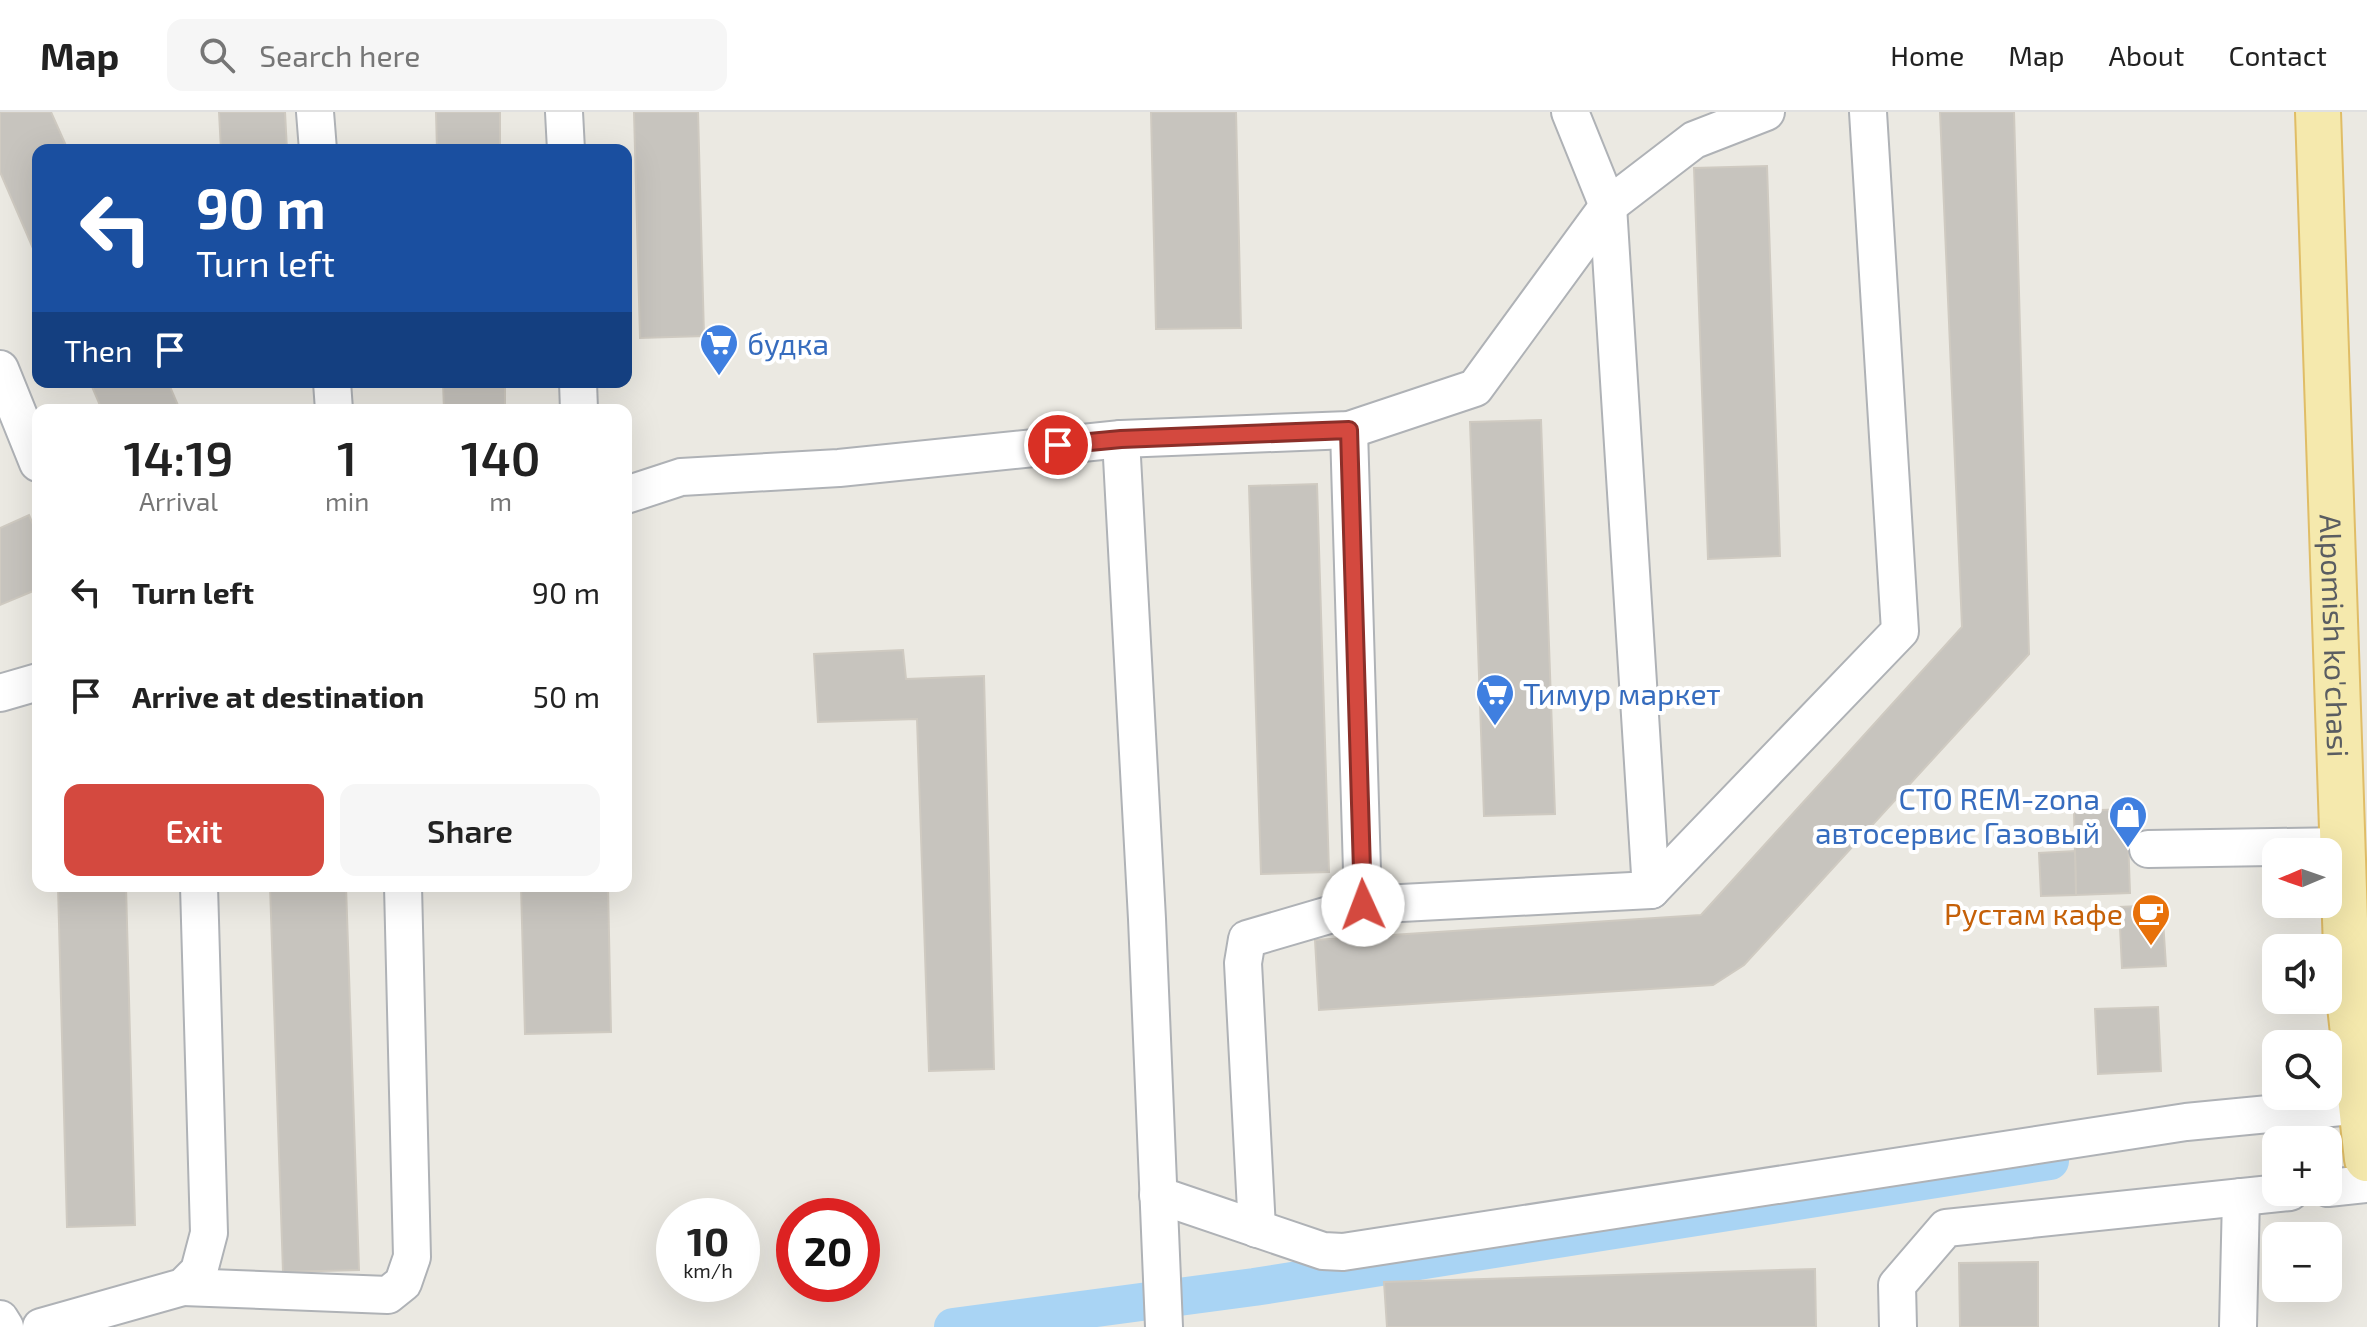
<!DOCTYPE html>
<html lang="en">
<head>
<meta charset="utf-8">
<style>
  :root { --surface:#fff; --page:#f6f6f6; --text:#222; --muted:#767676; --line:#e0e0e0; --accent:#d4493f }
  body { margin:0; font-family:"Exo 2",sans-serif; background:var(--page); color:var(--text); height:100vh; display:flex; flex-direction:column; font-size:30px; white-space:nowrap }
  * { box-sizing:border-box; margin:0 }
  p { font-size:26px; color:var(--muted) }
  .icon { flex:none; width:44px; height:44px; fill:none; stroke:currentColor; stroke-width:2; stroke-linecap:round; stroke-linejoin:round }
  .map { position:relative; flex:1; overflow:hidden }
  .details { position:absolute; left:32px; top:292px; width:600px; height:488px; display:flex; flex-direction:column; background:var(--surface); border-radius:16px; box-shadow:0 8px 32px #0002 }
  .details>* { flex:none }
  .banner { position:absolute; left:32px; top:32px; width:600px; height:244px; border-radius:16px; box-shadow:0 8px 32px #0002; background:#1a4fa0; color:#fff; overflow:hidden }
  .needle { width:52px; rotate:268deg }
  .tools { position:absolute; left:2262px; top:726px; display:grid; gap:16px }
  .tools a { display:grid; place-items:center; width:80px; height:80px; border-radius:16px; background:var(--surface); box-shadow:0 8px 32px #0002; font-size:40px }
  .speed { position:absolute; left:656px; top:1086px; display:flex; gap:16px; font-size:40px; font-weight:700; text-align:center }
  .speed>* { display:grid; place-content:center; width:104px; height:104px; border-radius:50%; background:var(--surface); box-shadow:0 8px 32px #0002; line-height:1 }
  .speed small { font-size:20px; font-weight:400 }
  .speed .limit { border:12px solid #d22; background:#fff; color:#111 }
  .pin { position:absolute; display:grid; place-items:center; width:68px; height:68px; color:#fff; margin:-34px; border:4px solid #fff; border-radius:50%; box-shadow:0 2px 8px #0007 }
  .me { position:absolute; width:88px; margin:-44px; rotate:358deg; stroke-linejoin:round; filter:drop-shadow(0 0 6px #0008) }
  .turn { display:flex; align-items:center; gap:28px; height:168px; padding:0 32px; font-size:36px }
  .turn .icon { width:104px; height:104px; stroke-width:2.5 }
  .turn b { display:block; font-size:56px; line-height:68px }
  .then { display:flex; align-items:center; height:76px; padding:0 32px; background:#0003; gap:16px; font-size:30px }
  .eta { display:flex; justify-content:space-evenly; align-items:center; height:136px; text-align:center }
  .eta b { font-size:48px; font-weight:600; line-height:56px }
  .button { display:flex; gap:16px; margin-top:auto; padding:16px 32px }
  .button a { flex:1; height:92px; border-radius:16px; background:var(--accent); color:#fff; font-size:32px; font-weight:600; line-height:92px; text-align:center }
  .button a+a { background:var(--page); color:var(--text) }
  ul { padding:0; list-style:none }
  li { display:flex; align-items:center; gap:24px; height:104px; padding:0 32px }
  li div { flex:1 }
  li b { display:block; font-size:30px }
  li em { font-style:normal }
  header { display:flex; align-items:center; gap:48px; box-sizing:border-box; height:112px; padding:0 40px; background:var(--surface); border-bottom:2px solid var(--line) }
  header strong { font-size:38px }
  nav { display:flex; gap:44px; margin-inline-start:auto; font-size:28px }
  .search { width:560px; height:72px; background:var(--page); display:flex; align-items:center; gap:20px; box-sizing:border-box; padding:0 28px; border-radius:16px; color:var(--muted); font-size:30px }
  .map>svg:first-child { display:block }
</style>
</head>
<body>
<header>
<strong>Map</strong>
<div class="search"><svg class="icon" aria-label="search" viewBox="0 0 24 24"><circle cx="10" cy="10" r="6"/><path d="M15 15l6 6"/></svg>Search here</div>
<nav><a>Home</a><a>Map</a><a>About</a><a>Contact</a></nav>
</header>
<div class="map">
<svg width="2367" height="1215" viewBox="0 0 2367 1215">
  <rect width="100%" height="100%" fill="#ebe9e2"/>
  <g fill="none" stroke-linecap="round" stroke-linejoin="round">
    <!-- canal -->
    <polyline stroke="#a9d4f4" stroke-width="38" points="953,1215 1254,1175 2050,1049"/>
  </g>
  <!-- building -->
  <g fill="#c7c4be" stroke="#cfcac1" stroke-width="2">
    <polygon points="0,0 51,0 68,38 38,38 38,148 0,60"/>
    <polygon points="219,0 285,0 287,38 221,38"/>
    <polygon points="436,0 500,0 500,38 437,38"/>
    <polygon points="634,0 698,0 704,224 640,226"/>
    <polygon points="1151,0 1236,0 1241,216 1156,217"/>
    <polygon points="1940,0 2014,0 2029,542 1744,853 1713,873 1319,898 1315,828 1701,803 1962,515"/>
    <polygon points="1767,54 1780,444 1708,447 1694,56"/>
    <polygon points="90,270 168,270 180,298 102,298"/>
    <polygon points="443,270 505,270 505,298 444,298"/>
    <polygon points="1541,308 1555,702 1484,704 1470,310"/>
    <polygon points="1317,372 1329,760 1261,762 1249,374"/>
    <polygon points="29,403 38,424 38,477 0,493 0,416"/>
    <polygon points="903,538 906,567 984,564 994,957 929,959 917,607 818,610 814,542"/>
    <polygon points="2127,697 2130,781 2076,783 2074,699"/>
    <polygon points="2075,739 2076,783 2041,784 2039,741"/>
    <polygon points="58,774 126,774 135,1113 67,1115"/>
    <polygon points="270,774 346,774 359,1158 283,1160"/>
    <polygon points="521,774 608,774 611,920 525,922"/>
    <polygon points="2162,793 2166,854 2122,856 2119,795"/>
    <polygon points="2158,895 2161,959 2098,962 2095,897"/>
    <polygon points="2038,1150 2038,1215 1960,1215 1959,1151"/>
    <polygon points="1815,1157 1816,1215 1387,1215 1384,1170"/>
  </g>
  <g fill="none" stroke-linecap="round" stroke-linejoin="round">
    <!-- minor casing -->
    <g stroke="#afb2b6" stroke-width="40">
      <g id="minor">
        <polyline points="315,0 318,38"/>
        <polyline points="564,0 566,38"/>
        <polyline points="1570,0 1608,94 1651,778"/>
        <polyline points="0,257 38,351"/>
        <polyline points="332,270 334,298"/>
        <polyline points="578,270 579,298"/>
        <polyline points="1349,318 1363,793"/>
        <polyline points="1121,327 1147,807 1164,1215"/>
        <polyline points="626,383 681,365 839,356 1121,327 1349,318 1475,276 1608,94 1694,28 1766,0"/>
        <polyline points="0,581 38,570"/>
        <polyline points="2148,737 2344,734"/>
        <polyline points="2328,1076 2367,1072"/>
        <polyline points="1158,1083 1323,1139 1343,1140 2186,1010 2362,993"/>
        <polyline points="1257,1117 1243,851 1247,827 1363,793 1651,778 1900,519 1868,0"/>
        <polyline points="183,1175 388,1183 403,1171 412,1145 403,774"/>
        <polyline points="0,1207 5,1215"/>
        <polyline points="41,1215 183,1175 199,1159 209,1121 199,774"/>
        <polyline points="1898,1215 1897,1173 1946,1116 2290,1080"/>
        <polyline points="2238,1215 2241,1085"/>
      </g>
    </g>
    <!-- major casing -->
    <g stroke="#e0bd66" stroke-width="48">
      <g id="major">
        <path id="s1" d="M2318 0 2347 867 2367 1047"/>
      </g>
    </g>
    <!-- minor -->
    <use href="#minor" stroke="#fff" stroke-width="36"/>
    <!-- major -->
    <use href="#major" stroke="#f5e9ad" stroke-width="44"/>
  </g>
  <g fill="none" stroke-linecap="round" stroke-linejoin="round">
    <!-- route casing -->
    <g stroke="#8a2f29" stroke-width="20">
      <polyline id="route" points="1058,333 1121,327 1349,318 1363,793"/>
    </g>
    <!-- route -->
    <use href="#route" stroke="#d4493f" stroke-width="14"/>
  </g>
  <!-- icons -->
  <defs>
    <g id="supermarket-pin" transform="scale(2)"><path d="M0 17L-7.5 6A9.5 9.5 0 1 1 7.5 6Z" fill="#3f7fe0" stroke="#fff"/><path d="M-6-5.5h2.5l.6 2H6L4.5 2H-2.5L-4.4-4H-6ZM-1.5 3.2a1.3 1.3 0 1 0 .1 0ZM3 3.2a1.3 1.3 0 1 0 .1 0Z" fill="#fff"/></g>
    <g id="shop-pin" transform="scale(2)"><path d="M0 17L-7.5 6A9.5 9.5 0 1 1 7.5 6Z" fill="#3f7fe0" stroke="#fff"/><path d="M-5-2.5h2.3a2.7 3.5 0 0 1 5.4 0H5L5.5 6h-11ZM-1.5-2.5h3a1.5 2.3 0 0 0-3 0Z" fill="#fff"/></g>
    <g id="cafe-pin" transform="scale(2)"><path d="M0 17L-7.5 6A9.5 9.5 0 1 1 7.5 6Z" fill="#e8710a" stroke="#fff"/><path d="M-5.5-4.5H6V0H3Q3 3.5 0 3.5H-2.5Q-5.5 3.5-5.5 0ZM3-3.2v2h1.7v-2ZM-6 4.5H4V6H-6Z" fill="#fff"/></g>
  </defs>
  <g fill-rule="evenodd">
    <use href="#supermarket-pin" x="719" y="231"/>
    <use href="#supermarket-pin" x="1495" y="581"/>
    <use href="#shop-pin" x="2128" y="703"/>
    <use href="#cafe-pin" x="2151" y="801"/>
  </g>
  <g text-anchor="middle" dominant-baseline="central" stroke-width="8" stroke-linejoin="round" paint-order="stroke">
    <!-- shop labels -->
    <g font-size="30" fill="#366cbe" stroke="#fff" text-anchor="start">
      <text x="747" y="231">будка</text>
      <text x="1523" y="581">Тимур маркет</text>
      <text x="2100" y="686" text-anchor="end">СТО REM-zona<tspan x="2100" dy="34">автосервис Газовый</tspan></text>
    </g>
    <!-- street labels -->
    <g font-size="30" fill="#5a5d61" stroke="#fff">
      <text stroke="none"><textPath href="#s1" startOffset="524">Alpomish ko'chasi</textPath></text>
    </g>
    <!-- food labels -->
    <g font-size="30" fill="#c56008" stroke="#fff" text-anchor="end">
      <text x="2123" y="801">Рустам кафе</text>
    </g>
  </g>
</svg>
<div class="tools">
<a><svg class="needle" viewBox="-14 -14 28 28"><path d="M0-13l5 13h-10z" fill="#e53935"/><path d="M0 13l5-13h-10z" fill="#767676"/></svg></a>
<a><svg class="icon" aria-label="sound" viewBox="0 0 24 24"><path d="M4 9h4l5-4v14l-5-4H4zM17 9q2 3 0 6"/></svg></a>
<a><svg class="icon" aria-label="search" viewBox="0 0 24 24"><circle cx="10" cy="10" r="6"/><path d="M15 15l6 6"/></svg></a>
<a>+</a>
<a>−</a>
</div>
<div class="speed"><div>10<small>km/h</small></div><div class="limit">20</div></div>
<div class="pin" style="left:1058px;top:333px;background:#d93025"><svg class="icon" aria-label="arrive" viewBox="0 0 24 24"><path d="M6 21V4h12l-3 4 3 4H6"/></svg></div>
<svg class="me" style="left:1363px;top:793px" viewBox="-20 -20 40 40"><circle r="19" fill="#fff"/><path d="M0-13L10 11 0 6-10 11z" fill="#d4493f"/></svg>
<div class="banner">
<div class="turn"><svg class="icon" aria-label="left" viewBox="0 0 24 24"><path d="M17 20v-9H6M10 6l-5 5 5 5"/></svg><div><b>90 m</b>Turn left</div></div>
<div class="then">Then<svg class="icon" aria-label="arrive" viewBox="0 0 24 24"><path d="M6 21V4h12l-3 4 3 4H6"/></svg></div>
</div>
<section class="details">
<div class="eta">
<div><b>14:19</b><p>Arrival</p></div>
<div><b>1</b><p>min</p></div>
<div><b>140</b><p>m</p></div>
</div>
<ul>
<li><svg class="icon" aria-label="left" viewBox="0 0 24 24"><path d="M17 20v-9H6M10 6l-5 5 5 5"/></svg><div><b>Turn left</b></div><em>90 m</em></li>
<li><svg class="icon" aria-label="arrive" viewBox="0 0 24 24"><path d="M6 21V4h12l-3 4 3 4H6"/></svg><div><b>Arrive at destination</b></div><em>50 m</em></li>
</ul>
<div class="button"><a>Exit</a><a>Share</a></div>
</section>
</div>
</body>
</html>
